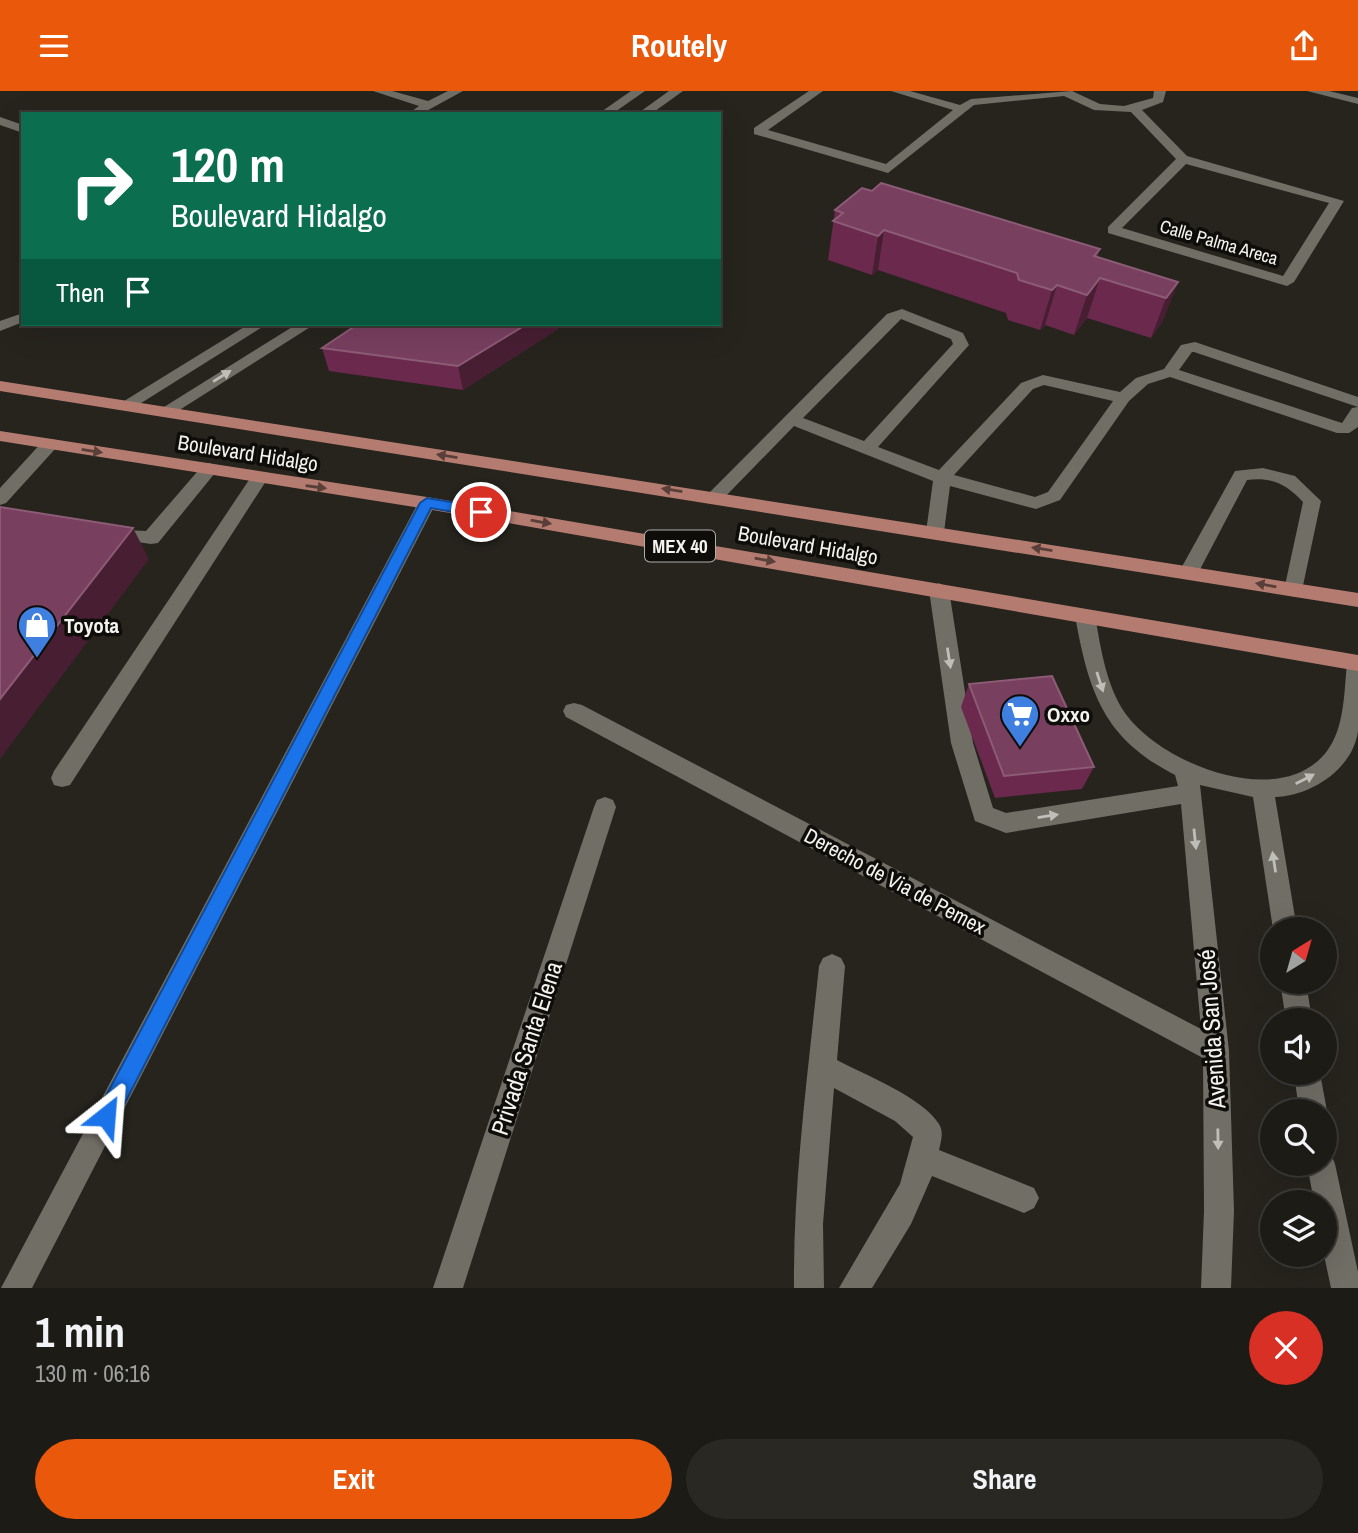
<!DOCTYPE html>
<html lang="en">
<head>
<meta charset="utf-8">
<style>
  :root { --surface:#1c1b16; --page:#292823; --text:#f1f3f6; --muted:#a0a1a1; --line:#3a3935; --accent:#ea580c }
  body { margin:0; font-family:"Archivo Narrow",sans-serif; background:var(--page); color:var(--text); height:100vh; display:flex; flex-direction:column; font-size:26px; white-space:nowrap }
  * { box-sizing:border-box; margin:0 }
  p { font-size:23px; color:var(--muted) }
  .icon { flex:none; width:38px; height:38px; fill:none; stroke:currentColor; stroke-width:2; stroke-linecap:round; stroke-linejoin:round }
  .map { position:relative; height:1197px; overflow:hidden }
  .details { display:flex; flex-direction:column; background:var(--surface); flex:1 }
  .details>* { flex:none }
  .banner { position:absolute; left:21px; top:21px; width:700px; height:214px; border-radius:0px; box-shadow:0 7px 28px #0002,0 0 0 2px var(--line); background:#0b6e4f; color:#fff; overflow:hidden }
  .needle { width:46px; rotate:37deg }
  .fabs { position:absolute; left:1260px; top:826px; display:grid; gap:14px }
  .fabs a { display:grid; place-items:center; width:77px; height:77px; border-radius:50%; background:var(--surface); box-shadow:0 7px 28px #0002,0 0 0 2px var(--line); font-size:35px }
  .pin { position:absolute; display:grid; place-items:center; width:60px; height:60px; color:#fff; margin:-30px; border:4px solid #fff; border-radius:50%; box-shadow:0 2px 7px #0007 }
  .me { position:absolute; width:77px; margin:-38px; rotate:28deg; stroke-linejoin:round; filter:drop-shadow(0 0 5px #0008) }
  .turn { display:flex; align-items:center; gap:24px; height:147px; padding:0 35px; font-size:32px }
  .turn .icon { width:91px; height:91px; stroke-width:2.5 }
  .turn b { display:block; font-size:49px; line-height:60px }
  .then { display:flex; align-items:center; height:66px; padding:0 35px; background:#0003; gap:14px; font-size:26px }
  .round { display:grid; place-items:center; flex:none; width:74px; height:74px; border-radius:37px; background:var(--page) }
  .overview { display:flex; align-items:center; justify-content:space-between; height:119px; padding:0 35px }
  h1 { font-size:42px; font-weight:700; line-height:52px }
  .action { display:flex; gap:14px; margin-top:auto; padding:14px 35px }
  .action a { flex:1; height:80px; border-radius:42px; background:var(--accent); color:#fff; font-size:28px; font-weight:700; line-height:80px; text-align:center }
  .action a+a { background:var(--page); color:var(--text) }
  header { display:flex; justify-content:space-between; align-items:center; height:91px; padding:0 35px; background:var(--accent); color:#fff; font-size:32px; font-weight:700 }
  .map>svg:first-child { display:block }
</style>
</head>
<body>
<header><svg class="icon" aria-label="menu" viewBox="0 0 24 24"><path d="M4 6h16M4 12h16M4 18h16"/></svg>Routely<svg class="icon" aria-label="share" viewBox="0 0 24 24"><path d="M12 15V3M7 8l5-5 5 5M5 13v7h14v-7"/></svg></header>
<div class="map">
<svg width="1358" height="1197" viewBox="0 0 1358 1197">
  <rect width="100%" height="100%" fill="#26241d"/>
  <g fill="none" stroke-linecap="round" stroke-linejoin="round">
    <!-- minor -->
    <g fill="#716e66" fill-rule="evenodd">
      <polygon points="373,0 392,0 428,10 448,0 463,0 421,23 412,20 419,15"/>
      <polygon points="631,0 645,0 612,23 598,23"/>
      <polygon points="669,0 683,0 651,23 637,23"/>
      <path d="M809 0H823L768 39 886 73 953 19 891 0H910L960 14 971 8 1072 0 1100 13 1124 15 1153 7 1154 0H1166L1163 11 1142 19 1187 65 1344 110 1294 191 1287 195 1108 142V136L1176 68 1131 21 1094 19 1064 5 974 14 888 82 754 43V37ZM1186 73 1329 112 1283 185 1122 137Z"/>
      <polygon points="1307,0 1329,0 1358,7 1358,13"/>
      <polygon points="0,26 23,34 23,42 0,34"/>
      <path d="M902 218 963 242 969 254 878 356 939 379 1021 292 1043 284 1120 301 1136 287 1164 278 1181 254 1195 251 1358 306V336L1349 342H1337L1170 286 1148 293 1129 310 1060 409 1036 418 950 395 944 441 935 447 926 441 933 390 794 335 721 410H709L706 406 709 402 887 223ZM901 228 951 248 953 253 864 350 803 327ZM1192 261H1194L1358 316 1352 317 1342 332 1179 279ZM1044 294 1113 310 1048 401 1035 406 954 384 1033 298Z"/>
      <polygon points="23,222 23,231 0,240 0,230"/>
      <polygon points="249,233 267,233 130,319 118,319 116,315"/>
      <polygon points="297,233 315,233 170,325 164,326 156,321"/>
      <polygon points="50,348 56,349 59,353 56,357 6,412 0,414 0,397 44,349"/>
      <polygon points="209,372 215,374 218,378 215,382 158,452 151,453 102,446 100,442 102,438 146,440 203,374"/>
      <path d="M1263 377 1295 385 1321 410 1301 504 1294 506 1284 499 1303 411C1286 393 1272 386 1247 389L1196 486H1182L1179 481 1235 380Z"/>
      <polygon points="259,381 268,387 70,694 62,696 54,694 51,687 54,680 253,383"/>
      <polygon points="427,406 436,412 32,1197 1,1197 418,412"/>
      <path d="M939 492 949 499 973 652 993 717 1006 722 1178 695 1175 684C1103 647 1089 601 1075 525L1078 520H1092L1095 525C1101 558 1106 594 1125 622 1161 673 1281 721 1327 660 1345 636 1344 600 1347 572L1350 566 1358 564C1358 589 1358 616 1358 640 1353 678 1311 705 1275 706L1297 838H1273L1253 706 1200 694 1229 960 1234 1120 1231 1197H1201L1204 1120 1203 967 566 626 563 620 566 614 574 612 582 614 1201 938 1181 713 1006 742 975 730 951 652 929 499Z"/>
      <polygon points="605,706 613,709 616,716 463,1197 433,1197 594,716 597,709"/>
      <path d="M832 863 841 867 845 875 837 969C865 984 922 1006 939 1033 944 1041 941 1050 939 1059L1034 1097 1039 1107 1034 1117 1024 1122 932 1085 911 1133 872 1197H839L900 1093 913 1046 895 1030 834 997 823 1133 824 1197H794C793 1089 808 982 819 875L823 867Z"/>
      <polygon points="1280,891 1306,891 1312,929 1286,929"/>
      <polygon points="1294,982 1320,982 1327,1020 1325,1025 1325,1020 1299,1020"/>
      <polygon points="1325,1060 1331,1063 1335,1073 1358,1181 1358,1197 1331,1197 1324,1164 1325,1111 1314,1111 1307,1073 1325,1073"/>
    </g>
    <!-- major -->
    <g fill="#b47c70" fill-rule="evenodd">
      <polygon points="0,290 1358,502 1358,516 0,300"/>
      <polygon points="0,340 427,406 1358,564 1358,580 427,418 0,350"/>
    </g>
  </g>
  <!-- wall -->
  <g fill="#6a294d">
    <polygon points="835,119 1100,158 1097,167 1178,191 1162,231 1151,247 1087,227 1074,244 1045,234 1040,239 1008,229 1006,222 878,179 872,184 828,169"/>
    <polygon points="358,233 558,233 558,238 463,299 329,280 322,257"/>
    <polygon points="969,593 1094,676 1082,698 995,707 961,616"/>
  </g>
  <!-- shaded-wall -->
  <g fill="#481e33">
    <polygon points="884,139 878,179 872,184 878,145"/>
    <polygon points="1100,187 1087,227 1074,244 1087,204"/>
    <polygon points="1178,191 1162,231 1151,247 1166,207"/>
    <polygon points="1057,194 1045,234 1040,239 1052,199"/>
    <polygon points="527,233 558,233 558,238 463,299 458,275"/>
    <polygon points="133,437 149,468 0,668 0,608"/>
  </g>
  <!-- building -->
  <g fill="#783f5f" stroke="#8c5b75" stroke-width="2">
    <polygon points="881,92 1100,158 1094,165 1178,191 1166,207 1100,187 1087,204 1057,194 1052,199 1019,189 1017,182 884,139 878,145 833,130 843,122 835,119 862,97 872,100"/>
    <polygon points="358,233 527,233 458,275 322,257"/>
    <polygon points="0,416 133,437 0,608"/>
    <polygon points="1052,585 1094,676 1004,685 969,593"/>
  </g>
  <!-- one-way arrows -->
  <defs><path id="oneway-solid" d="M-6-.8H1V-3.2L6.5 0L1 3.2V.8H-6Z" transform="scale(1.75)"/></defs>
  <g fill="#c0beb8">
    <use href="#oneway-solid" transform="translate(222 285) rotate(-32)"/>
    <use href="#oneway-solid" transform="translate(949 567) rotate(81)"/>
    <use href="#oneway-solid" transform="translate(1100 591) rotate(72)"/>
    <use href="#oneway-solid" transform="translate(1305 688) rotate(-27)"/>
    <use href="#oneway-solid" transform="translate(1048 725) rotate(-9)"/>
    <use href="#oneway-solid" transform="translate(1195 748) rotate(84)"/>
    <use href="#oneway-solid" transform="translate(1274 771) rotate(-99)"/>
    <use href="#oneway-solid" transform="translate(1218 1048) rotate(89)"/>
  </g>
  <g fill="#593f38">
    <use href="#oneway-solid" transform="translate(92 360) rotate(9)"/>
    <use href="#oneway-solid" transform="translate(447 365) rotate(-171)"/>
    <use href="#oneway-solid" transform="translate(316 396) rotate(8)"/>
    <use href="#oneway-solid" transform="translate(672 399) rotate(-171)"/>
    <use href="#oneway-solid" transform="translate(541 431) rotate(10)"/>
    <use href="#oneway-solid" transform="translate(1042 458) rotate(-171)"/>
    <use href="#oneway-solid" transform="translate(765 469) rotate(10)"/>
    <use href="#oneway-solid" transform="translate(1266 494) rotate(-170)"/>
  </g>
  <!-- route -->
  <polygon fill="#1a73e8" stroke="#114b97" stroke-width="2" points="427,407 481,416 488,421 481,426 431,417 114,1033 106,1036 99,1033 96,1025 99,1018 420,412"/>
  <!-- icons -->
  <defs>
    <g id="shop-pin" transform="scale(2.0125)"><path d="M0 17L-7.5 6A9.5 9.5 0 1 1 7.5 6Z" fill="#3f7fe0" stroke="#0e0d0a"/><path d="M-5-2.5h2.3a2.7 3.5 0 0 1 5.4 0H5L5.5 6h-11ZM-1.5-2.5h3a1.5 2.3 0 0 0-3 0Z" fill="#fff"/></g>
    <g id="supermarket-pin" transform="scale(2.0125)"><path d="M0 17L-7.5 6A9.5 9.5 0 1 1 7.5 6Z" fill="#3f7fe0" stroke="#0e0d0a"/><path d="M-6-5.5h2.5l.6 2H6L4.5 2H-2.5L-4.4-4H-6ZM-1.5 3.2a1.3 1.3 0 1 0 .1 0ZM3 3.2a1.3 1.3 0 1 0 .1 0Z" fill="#fff"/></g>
  </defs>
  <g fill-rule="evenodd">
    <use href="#shop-pin" x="37" y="534"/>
    <use href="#supermarket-pin" x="1020" y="623"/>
  </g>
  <g text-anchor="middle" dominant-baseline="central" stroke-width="7" stroke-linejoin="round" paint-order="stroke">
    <!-- far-street labels -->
    <g font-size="18" fill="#f5f3ef" stroke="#0e0d0a">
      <text transform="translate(1219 151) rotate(16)">Calle Palma Areca</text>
    </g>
    <!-- shield labels -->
    <rect fill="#0e0d0a" stroke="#b0aeaa" stroke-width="2" x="645" y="439.5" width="70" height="31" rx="5"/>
    <g font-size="19" font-weight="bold" fill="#f5f3ef">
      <text x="680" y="455">MEX 40</text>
    </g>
    <!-- street labels -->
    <g font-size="21" fill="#f5f3ef" stroke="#0e0d0a">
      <text transform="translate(248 362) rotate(9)">Boulevard Hidalgo</text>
      <text transform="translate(808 454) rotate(10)">Boulevard Hidalgo</text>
      <text transform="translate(895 790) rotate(28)">Derecho de Via de Pemex</text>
    </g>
    <!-- poi labels -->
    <g font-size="21" font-weight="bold" fill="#f5f3ef" stroke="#0e0d0a" text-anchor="start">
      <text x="64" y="534">Toyota</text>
      <text x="1047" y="623">Oxxo</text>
    </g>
    <!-- near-street labels -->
    <g font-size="24" fill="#f5f3ef" stroke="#0e0d0a">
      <text transform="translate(1211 938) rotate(-94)">Avenida San José</text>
      <text transform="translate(526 957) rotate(-72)">Privada Santa Elena</text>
    </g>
  </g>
</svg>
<div class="fabs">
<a><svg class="needle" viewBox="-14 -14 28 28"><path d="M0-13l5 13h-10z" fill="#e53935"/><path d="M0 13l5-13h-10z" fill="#a0a1a1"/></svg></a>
<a><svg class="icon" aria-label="sound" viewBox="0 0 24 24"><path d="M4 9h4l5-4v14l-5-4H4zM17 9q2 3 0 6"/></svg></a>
<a><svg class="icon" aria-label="search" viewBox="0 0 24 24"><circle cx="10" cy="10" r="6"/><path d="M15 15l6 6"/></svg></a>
<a><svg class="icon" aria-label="layers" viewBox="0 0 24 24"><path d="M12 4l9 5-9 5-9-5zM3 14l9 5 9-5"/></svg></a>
</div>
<div class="pin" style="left:481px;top:421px;background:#d93025"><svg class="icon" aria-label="arrive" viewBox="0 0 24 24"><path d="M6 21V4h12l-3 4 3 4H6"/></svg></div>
<svg class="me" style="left:106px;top:1025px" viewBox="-20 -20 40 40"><path d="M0-17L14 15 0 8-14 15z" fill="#1a73e8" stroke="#fff" stroke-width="4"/></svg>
<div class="banner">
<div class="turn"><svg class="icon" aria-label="right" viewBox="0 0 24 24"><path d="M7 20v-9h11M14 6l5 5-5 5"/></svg><div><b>120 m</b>Boulevard Hidalgo</div></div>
<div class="then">Then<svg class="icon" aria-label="arrive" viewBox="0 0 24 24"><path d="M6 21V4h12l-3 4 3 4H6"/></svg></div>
</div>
</div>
<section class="details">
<div class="overview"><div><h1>1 min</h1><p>130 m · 06:16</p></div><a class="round" style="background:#d93025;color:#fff"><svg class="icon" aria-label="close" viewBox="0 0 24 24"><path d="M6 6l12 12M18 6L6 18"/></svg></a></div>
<div class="action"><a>Exit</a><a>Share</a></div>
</section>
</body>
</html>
